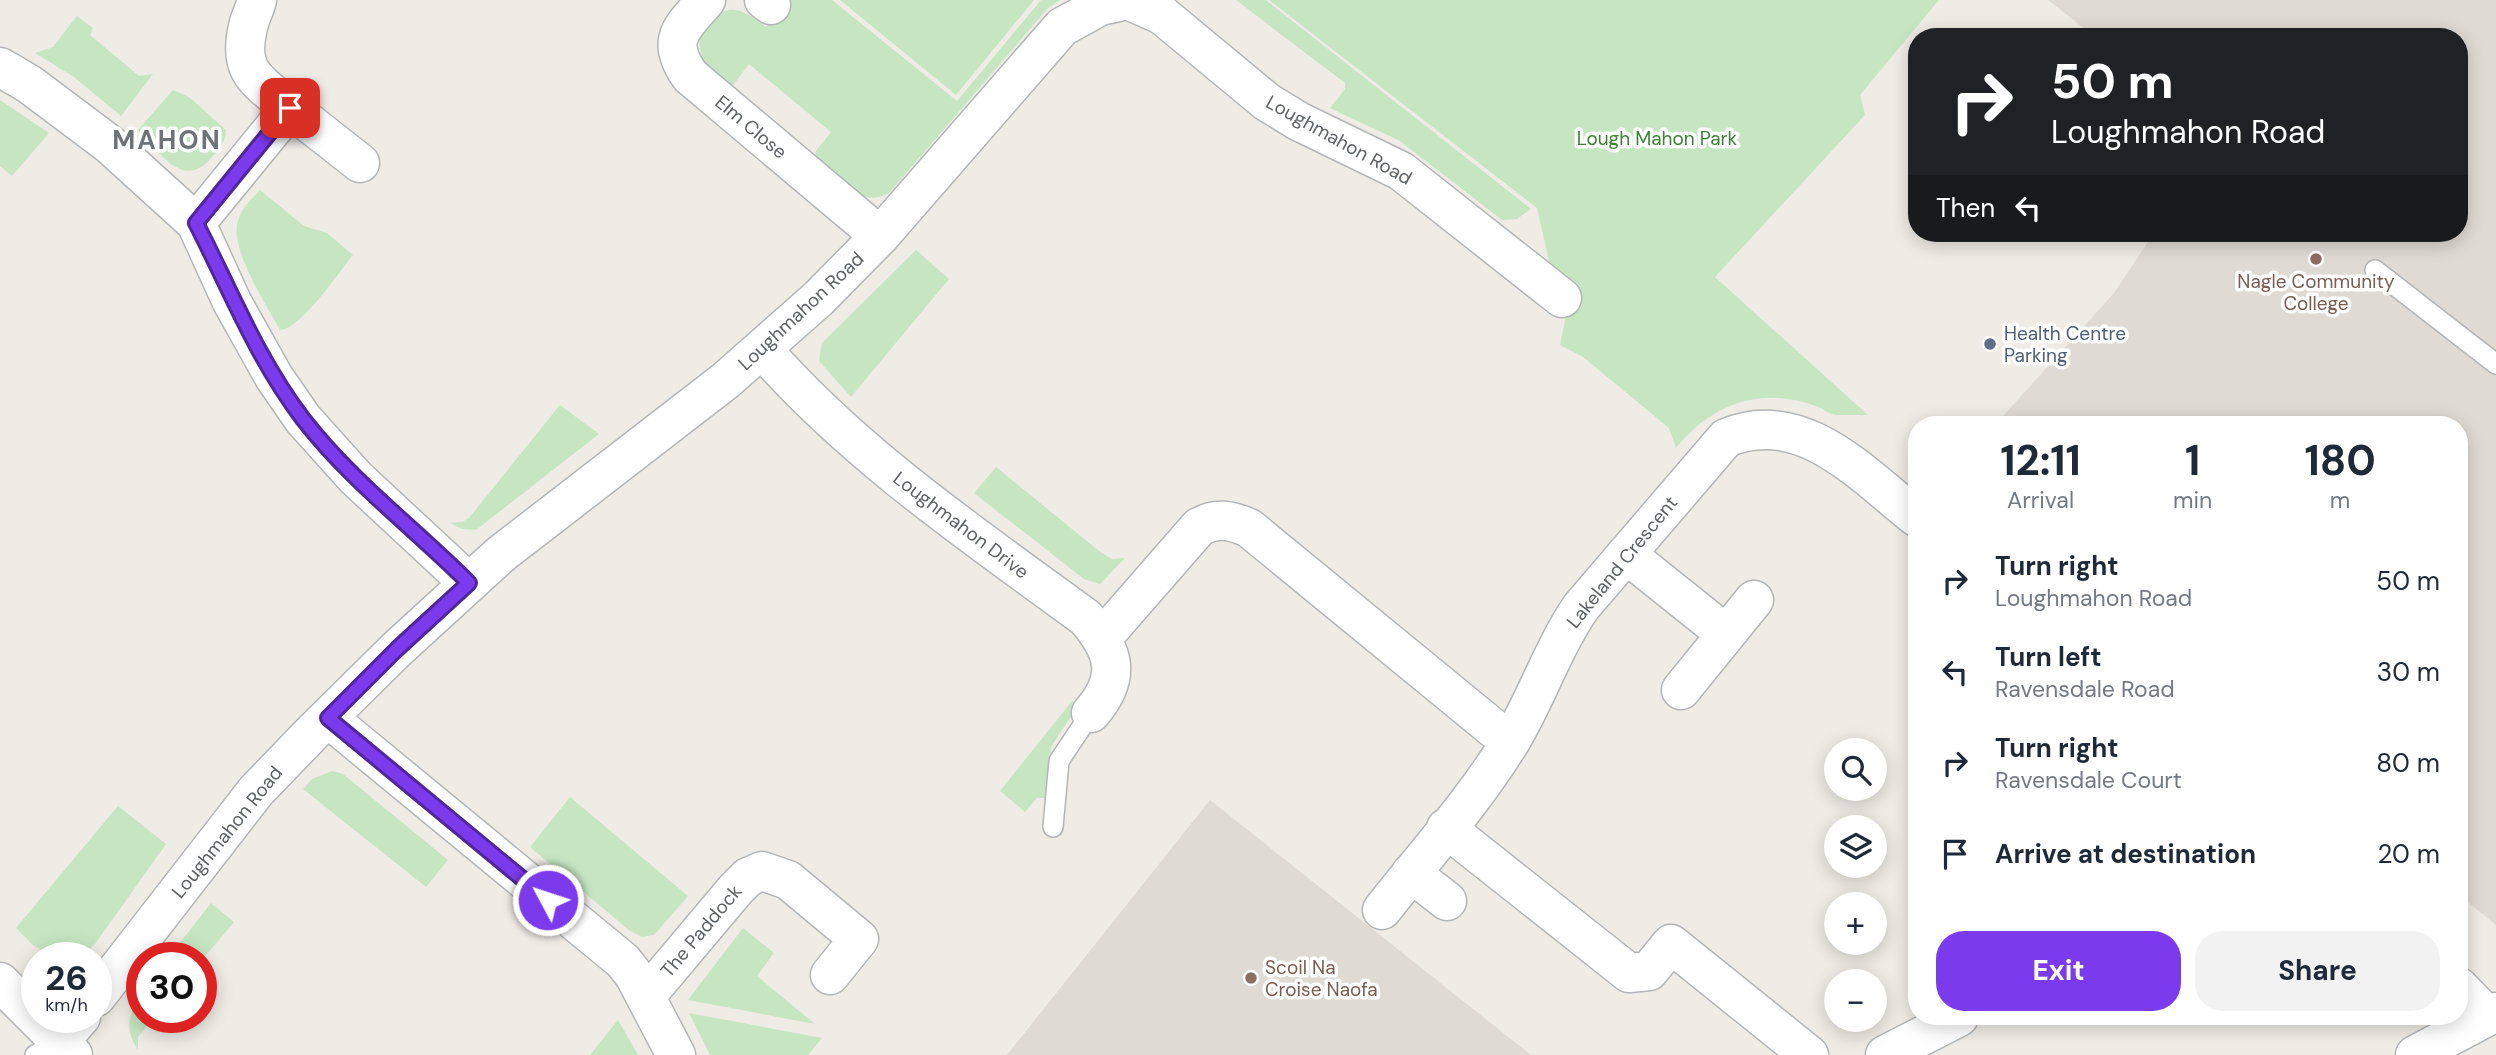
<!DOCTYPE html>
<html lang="en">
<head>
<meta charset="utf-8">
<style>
  :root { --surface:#fff; --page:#f2f2f3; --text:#1f2937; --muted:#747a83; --accent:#7c3aed }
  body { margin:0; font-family:"DM Sans",sans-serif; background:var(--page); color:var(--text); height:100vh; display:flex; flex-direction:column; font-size:26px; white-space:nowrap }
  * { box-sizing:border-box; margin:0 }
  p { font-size:23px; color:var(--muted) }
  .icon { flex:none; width:38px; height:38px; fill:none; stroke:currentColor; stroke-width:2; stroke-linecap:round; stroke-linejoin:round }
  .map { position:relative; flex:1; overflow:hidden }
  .side { position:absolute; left:1908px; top:416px; width:560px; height:609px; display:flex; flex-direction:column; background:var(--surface); border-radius:28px; box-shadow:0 4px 18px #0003 }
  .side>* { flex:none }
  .top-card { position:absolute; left:1908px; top:28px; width:560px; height:214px; border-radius:28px; box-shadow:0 4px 18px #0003; background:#202124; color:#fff; overflow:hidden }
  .fabs { position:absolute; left:1824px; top:738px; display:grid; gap:14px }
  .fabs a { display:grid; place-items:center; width:63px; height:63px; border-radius:50%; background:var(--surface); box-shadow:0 4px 18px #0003; font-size:35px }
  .speed { position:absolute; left:21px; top:942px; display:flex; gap:14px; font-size:35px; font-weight:700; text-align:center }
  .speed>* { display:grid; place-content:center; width:91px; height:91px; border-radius:50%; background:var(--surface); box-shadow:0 4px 18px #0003; line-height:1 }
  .speed small { font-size:18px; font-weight:400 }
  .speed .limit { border:10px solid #d22; background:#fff; color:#111 }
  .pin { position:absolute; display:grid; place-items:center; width:60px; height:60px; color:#fff; margin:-30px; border-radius:14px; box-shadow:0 4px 10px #0006 }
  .me { position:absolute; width:77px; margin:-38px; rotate:310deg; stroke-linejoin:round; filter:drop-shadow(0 0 5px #0008) }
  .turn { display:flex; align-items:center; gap:24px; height:147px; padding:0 28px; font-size:32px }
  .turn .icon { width:91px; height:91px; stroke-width:2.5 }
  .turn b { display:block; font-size:49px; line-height:60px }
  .then { display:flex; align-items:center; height:66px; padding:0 28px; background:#0003; gap:14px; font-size:26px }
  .eta { display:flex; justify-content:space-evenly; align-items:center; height:119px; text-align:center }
  .eta b { font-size:42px; font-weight:700; line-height:49px }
  .action { display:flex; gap:14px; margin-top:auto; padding:14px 28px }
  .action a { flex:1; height:80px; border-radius:28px; background:var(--accent); color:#fff; font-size:28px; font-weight:700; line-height:80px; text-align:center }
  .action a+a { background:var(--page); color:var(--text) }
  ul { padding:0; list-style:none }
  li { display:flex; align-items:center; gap:21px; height:91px; padding:0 28px }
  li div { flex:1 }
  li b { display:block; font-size:26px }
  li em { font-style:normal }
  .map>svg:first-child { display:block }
</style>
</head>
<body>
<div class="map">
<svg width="2496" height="1055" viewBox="0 0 2496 1055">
  <rect width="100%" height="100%" fill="#efebe5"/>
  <!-- education -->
  <g fill="#dfdad3">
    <polygon points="2048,0 2496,0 2496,925 2459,895 2459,425 1995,425 2114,293 2154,233 2459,233 2459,37 2095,37"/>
    <polygon points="1210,800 1531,1055 1007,1055"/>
  </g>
  <!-- green -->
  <g fill="#c6e6c2">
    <path d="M788 0H832L957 101 1041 0H1060L1048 8 889 193C860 210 836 176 815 158L816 151 831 132 749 64 731 88C711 72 697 61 700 34 724 3 735 3 766 27Z"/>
    <polygon points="840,0 1034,0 956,95"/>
    <polygon points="1236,0 1266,0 1531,209 1517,219 1502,220 1400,141 1330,108 1345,89 1345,83"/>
    <path d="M1269 0H1939L1860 95 1865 115 1715 277 1868 415C1858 415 1846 415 1836 415 1828 414 1823 408 1816 406 1760 386 1712 404 1676 448L1669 428 1583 357 1560 345 1572 286 1550 265 1537 208Z"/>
    <polygon points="77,16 93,28 90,35 139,76 153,74 121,116 74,77 35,53 53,47"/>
    <path d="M173 90 189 97 226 130C226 142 219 149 211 158 183 191 160 152 138 130Z"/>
    <polygon points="0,100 49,133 12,176 0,166"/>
    <path d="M260 190 304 226 327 233 353 255C339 272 300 330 280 330 267 305 229 249 238 221 241 208 252 199 260 190Z"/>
    <polygon points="916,250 949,279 851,397 819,361 822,343"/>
    <polygon points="560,405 599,434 476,530 462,529 450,523 462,522 469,518"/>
    <polygon points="996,467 1099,551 1112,559 1125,558 1100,584 1084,579 974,493"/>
    <polygon points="1072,701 1077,707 1051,747 1048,798 1037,798 1025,812 1000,791"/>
    <polygon points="332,771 343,774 448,860 426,887 303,789 312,779"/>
    <polygon points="570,797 688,896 654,935 642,937 629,930 530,847"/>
    <polygon points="118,806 166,844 95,944 86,952 75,957 53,957 33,945 16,928"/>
    <polygon points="211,903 234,922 201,961 201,957 169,957"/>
    <polygon points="743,928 774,953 757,976 815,1024 688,1000"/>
    <path d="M142 994V1017H154L138 1037V1050C124 1028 128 1015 142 994Z"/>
    <polygon points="689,1013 822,1038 808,1055 710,1055"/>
    <polygon points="618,1020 638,1055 590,1055"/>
  </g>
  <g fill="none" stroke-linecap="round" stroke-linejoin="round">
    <!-- lane casing -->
    <g stroke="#b2b6b9" stroke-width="22">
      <g id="lane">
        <polyline points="2375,270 2496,364"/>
        <polyline points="1053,827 1059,761 1091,713"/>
        <polyline points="35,1055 59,1042"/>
      </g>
    </g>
    <!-- street casing -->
    <g stroke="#b2b6b9" stroke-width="41">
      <g id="street">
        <path d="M706 0C681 29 665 40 690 76L880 236"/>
        <polyline points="764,0 771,5"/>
        <polyline points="0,67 29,84 109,144 196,223 232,302 274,377 303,419 356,478 469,583"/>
        <polyline points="290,108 360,163"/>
        <path d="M196 223 290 108C258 81 237 73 248 27 250 17 255 9 257 0"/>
        <path d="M763 350C856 456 973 535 1086 618 1115 652 1122 677 1091 713"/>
        <polyline points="1626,554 1726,634"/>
        <path d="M1103 637 1199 527C1216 517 1231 520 1249 528L1510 742"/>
        <polyline points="1681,690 1754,600"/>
        <polyline points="328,718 623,961 634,975 676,1055"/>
        <polyline points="1446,828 1629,973 1649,971 1671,944 1809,1055"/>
        <polyline points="1411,873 1447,901"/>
        <path d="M1382 910C1426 854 1475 800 1512 739 1537 697 1553 648 1581 607L1726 438C1801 406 1862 474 1916 517"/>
        <polyline points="2459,987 2487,1016"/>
        <polyline points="646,996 736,889 748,877 762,871 788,880 859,939 830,975"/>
        <polyline points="96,997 256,791 312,733 397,649 501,554 725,381 819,298 880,236 1062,27 1100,6 1128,0 1162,15 1267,102 1298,121 1401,171 1562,298"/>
        <polyline points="59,1042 81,1017"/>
        <polyline points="1885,1055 1959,1017"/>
      </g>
    </g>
    <!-- secondary casing -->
    <g stroke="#b1b5b9" stroke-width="41">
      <g id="secondary">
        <polyline points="0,982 73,1055"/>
        <polyline points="2415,1055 2496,1012"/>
      </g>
    </g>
    <!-- lane -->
    <use href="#lane" stroke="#fff" stroke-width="19"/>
    <!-- street -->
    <use href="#street" stroke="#fff" stroke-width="38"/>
    <!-- secondary -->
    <use href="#secondary" stroke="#fff" stroke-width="38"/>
  </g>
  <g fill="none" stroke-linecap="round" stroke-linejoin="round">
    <!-- route casing -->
    <g stroke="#51269a" stroke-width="18">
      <path id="route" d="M290 108 196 223C231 291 256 357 303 419 351 481 414 528 469 583L397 649 328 718 548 900"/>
    </g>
    <!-- route -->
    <use href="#route" stroke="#7c3aed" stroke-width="12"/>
  </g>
  <!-- markers -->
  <g fill="#8d6e63" stroke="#fff" stroke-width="2.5">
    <circle cx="2316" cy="259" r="7"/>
    <circle cx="1251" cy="978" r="7"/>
  </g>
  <circle fill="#5c6f8a" stroke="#fff" stroke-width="2.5" cx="1990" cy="344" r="7"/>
  <g text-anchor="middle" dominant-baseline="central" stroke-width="7" stroke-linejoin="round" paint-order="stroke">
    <!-- street labels -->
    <g font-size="19" fill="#5d6165" stroke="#fff">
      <text transform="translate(751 127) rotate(40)">Elm Close</text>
      <text transform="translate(1339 140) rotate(29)">Loughmahon Road</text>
      <text transform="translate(801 311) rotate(-43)">Loughmahon Road</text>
      <text transform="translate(961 525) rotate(37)">Loughmahon Drive</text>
      <text transform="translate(1622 562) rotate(-51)">Lakeland Crescent</text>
      <text transform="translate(227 832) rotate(-51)">Loughmahon Road</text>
      <text transform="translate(701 931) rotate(-50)">The Paddock</text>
    </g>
    <!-- park labels -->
    <g font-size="19" fill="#3c8236" stroke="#fff">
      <text x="1657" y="138">Lough Mahon Park</text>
    </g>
    <!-- education labels -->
    <g font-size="19" fill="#785e54" stroke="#fff">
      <text x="2316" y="281">Nagle Community<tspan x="2316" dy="22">College</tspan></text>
      <text x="1265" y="967" text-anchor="start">Scoil Na<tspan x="1265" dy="22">Croise Naofa</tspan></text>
    </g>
    <!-- service labels -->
    <g font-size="19" fill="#4e5e75" stroke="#fff" text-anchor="start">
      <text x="2004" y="333">Health Centre<tspan x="2004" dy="22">Parking</tspan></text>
    </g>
    <!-- district labels -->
    <g font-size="26" font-weight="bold" letter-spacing="2" fill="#6e7377" stroke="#fff">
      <text x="167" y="140">MAHON</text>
    </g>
  </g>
</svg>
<div class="fabs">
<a><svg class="icon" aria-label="search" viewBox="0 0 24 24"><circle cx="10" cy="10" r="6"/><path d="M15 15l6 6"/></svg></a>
<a><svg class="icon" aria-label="layers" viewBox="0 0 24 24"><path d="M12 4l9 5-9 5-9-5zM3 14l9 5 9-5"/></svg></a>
<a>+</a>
<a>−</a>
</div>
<div class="speed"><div>26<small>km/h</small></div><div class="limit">30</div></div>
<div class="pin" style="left:290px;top:108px;background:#d93025"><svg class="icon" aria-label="arrive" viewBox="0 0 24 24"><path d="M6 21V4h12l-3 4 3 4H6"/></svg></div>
<svg class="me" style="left:548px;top:900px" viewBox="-20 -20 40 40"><circle r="17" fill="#7c3aed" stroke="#fff" stroke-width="3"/><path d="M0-11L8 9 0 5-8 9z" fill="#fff"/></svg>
<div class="top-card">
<div class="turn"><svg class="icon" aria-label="right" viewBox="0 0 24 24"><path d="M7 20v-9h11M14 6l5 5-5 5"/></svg><div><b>50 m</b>Loughmahon Road</div></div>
<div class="then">Then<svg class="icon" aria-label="left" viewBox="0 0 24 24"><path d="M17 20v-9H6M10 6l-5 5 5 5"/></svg></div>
</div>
<section class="side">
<div class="eta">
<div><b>12:11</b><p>Arrival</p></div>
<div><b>1</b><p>min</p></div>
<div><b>180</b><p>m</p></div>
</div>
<ul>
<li><svg class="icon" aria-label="right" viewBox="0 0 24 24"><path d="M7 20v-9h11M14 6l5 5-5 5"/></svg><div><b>Turn right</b><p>Loughmahon Road</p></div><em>50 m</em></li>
<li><svg class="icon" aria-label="left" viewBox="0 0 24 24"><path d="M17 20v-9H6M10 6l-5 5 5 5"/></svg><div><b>Turn left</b><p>Ravensdale Road</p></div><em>30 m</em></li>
<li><svg class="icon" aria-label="right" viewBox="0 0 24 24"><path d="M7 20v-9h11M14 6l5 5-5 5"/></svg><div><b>Turn right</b><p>Ravensdale Court</p></div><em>80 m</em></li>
<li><svg class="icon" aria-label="arrive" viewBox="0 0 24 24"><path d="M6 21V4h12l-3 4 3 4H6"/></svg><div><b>Arrive at destination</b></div><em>20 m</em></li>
</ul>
<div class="action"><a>Exit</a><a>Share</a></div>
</section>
</div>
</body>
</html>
